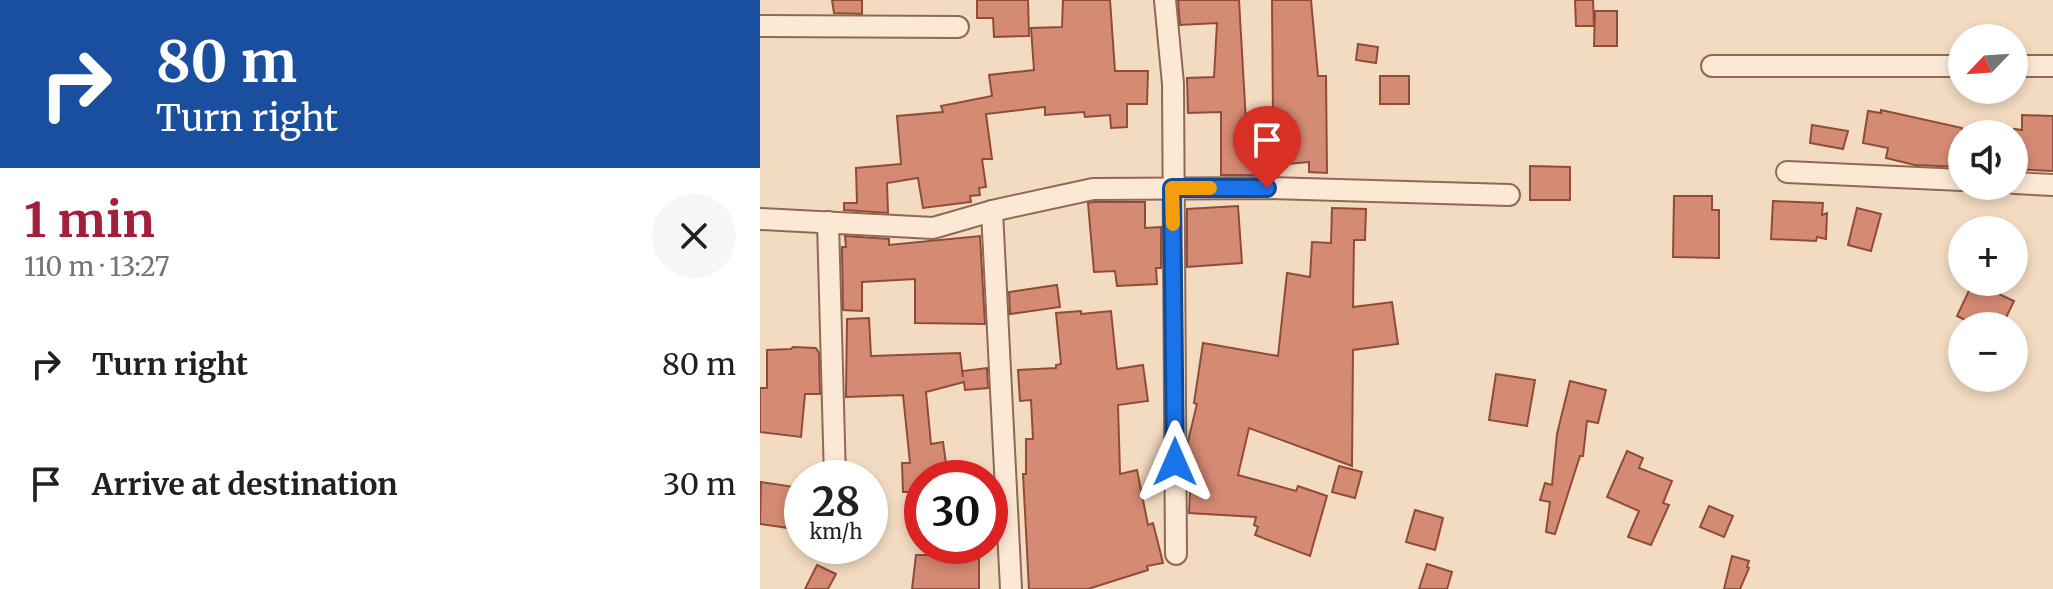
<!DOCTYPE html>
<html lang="en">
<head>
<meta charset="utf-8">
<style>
  :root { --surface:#fff; --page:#f6f6f6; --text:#202124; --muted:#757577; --accent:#a42039 }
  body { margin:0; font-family:Merriweather,serif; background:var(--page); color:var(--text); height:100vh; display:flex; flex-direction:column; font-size:30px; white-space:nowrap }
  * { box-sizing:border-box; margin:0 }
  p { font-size:26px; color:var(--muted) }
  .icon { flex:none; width:44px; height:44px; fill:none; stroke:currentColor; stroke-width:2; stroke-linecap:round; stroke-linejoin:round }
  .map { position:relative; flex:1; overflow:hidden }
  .panel { display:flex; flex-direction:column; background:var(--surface); width:760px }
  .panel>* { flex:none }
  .hud { background:#1a4fa0; color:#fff; overflow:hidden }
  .needle { width:52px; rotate:245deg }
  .fabs { position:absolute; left:1188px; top:24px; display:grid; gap:16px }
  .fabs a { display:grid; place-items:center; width:80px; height:80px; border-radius:50%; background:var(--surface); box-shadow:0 4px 12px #0003; font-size:40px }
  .speed { position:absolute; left:24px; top:460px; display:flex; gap:16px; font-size:40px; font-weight:700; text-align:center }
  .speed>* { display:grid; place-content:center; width:104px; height:104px; border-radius:50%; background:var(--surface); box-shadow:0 4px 12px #0003; line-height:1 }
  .speed small { font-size:20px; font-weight:400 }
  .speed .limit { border:12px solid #d22; background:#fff; color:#111 }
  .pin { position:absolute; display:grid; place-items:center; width:68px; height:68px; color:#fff; margin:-82px -34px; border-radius:50% 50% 50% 0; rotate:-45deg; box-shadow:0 0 8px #0007 }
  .pin .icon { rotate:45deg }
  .me { position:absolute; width:88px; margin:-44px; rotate:0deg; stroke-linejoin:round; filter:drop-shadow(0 0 6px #0008) }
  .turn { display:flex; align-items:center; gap:28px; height:168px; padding:0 24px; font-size:36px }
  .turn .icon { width:104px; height:104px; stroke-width:2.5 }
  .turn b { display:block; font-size:56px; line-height:68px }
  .round { display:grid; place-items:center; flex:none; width:84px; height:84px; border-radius:42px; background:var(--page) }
  .head { display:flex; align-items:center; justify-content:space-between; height:136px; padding:0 24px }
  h1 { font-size:48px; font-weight:700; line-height:60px; color:var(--accent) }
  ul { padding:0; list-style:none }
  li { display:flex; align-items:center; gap:24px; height:120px; padding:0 24px }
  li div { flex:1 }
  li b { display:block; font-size:30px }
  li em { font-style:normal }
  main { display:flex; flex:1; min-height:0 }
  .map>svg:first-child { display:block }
</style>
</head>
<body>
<main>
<section class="panel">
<div class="hud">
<div class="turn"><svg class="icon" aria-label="right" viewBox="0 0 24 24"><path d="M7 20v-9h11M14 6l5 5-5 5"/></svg><div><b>80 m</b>Turn right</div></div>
</div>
<div class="head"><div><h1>1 min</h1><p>110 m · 13:27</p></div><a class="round"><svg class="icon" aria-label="close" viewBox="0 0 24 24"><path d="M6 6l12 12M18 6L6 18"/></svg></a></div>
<ul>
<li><svg class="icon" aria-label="right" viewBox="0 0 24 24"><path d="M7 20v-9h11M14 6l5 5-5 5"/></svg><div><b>Turn right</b></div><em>80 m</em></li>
<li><svg class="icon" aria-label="arrive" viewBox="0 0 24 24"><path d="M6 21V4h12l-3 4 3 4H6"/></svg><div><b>Arrive at destination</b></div><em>30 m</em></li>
</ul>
</section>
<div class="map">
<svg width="1293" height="589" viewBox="0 0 1293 589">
  <rect width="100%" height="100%" fill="#f3dbc1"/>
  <!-- building -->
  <g fill="#d58a73" stroke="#904c39" stroke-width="2">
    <polygon points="72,0 102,0 102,14 74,13"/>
    <polygon points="217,0 268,0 269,36 234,37 233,18 217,18"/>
    <polygon points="303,0 350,0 355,71 388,71 387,104 367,104 367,127 351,128 350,115 325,117 324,112 285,115 285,107 226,114 232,159 222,159 226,187 219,188 220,195 210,196 211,202 163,208 158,178 127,183 128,213 84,210 84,203 97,203 96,168 141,164 137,116 183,112 181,106 232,96 229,75 274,70 271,28 302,27"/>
    <polygon points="418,0 479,0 486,122 513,121 512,0 551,0 558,76 566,76 567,173 549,172 549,162 495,167 495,175 461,175 461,112 428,113 427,78 454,77 457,23 420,25"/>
    <polygon points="815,0 833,0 834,26 816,26"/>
    <polygon points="835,11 857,11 857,46 834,46"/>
    <polygon points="598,44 618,47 616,63 596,60"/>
    <rect x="620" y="76" width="29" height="28"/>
    <polygon points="1121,110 1202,128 1202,167 1155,165 1126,158 1128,148 1103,143 1108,111 1121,113"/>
    <polygon points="1262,115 1293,116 1293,171 1254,169 1254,129 1262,130"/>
    <polygon points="1052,125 1088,131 1083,149 1050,143"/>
    <polygon points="770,166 810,167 810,200 770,200"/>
    <polygon points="914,196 952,196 952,210 959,210 959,258 913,257"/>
    <polygon points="1013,201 1063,203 1062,215 1067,213 1066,239 1057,237 1056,241 1011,239"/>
    <polygon points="334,202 385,202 385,228 401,227 401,268 396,268 397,284 357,286 355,271 334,272 328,203"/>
    <polygon points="478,206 482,263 427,267 427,209"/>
    <polygon points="572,208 606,209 605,240 594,240 593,307 632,302 638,344 593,350 592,466 489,428 478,475 536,491 538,486 567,496 550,556 495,535 498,527 494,525 496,517 429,513 432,454 428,453 428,441 437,404 434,403 443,343 518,356 527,273 550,277 552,242 571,243"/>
    <polygon points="1097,208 1121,214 1111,251 1088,245"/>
    <polygon points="85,236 129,239 129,245 220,236 225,324 155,323 155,279 102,282 102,311 83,310 82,247 86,247"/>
    <polygon points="1213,282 1254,301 1242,326 1217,326 1197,316"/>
    <polygon points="297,285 300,307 250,314 249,292"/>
    <polygon points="321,311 321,314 351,311 357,369 383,365 388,401 358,405 360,474 377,470 388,525 393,523 403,563 387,566 388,570 328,589 269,589 263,474 266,474 266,439 273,439 271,400 260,401 258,370 296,368 296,365 301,364 296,313"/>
    <polygon points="109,318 111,356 200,353 203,377 202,371 227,368 228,388 205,390 204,382 166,392 171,444 183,442 188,478 162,478 162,492 143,492 142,463 150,463 143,395 86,397 87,319"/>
    <polygon points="33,347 56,348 59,353 60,394 45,394 41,437 0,432 0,388 7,388 7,350 31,349"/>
    <polygon points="736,374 775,380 767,426 729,420"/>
    <polygon points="810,381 846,390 838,423 827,421 823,456 820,456 795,534 786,532 790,502 780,500 785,483 792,485 797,434"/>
    <polygon points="867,451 883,458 879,468 912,481 903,503 909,505 891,545 868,537 879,511 847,497"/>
    <polygon points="579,466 602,472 595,498 572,492"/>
    <polygon points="1,482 42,488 42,530 0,524"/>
    <polygon points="949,506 973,516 964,537 940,527"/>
    <polygon points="655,510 683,518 675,550 646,542"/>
    <polygon points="156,555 219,555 219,589 152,589"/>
    <polygon points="972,556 989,561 987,567 989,568 980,589 964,589"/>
    <polygon points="667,564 692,572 687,589 659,589"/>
    <polygon points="57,565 76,574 68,589 45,589"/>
  </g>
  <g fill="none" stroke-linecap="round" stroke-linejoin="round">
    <!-- street casing -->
    <g stroke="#8e6a56" stroke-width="24">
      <g id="street">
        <polyline points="405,0 413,84 416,554"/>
        <polyline points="0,26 198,27"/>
        <polyline points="952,66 1202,66"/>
        <polyline points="1254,66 1293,66"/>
        <polyline points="1027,172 1202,180"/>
        <polyline points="1254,183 1293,185"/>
        <polyline points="232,211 251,589"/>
        <polyline points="0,219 173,228 232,211 333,189 507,188 749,195"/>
        <polyline points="68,222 75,478"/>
        <polyline points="77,546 77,547"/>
      </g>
    </g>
    <!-- street -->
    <use href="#street" stroke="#fce9d5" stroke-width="20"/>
  </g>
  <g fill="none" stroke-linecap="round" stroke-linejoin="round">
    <!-- route casing -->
    <g stroke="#114b97" stroke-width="20">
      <polyline id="route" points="415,462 412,188 507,188"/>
    </g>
    <!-- route -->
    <use href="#route" stroke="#1a73e8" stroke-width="14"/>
    <!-- slow -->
    <polyline stroke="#f59e0b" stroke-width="14" points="413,224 412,188 450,188"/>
  </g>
</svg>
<div class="fabs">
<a><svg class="needle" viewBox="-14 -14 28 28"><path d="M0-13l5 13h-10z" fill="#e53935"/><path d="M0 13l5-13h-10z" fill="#757577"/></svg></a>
<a><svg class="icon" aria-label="sound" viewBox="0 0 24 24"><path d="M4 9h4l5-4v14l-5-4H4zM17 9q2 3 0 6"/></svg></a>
<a>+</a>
<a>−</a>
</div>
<div class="speed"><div>28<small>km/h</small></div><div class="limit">30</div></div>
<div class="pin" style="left:507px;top:188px;background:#d93025"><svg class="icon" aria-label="arrive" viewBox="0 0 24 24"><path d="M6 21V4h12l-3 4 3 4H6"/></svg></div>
<svg class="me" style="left:415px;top:462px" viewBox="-20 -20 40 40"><path d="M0-17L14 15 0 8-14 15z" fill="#1a73e8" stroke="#fff" stroke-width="4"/></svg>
</div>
</main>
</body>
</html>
